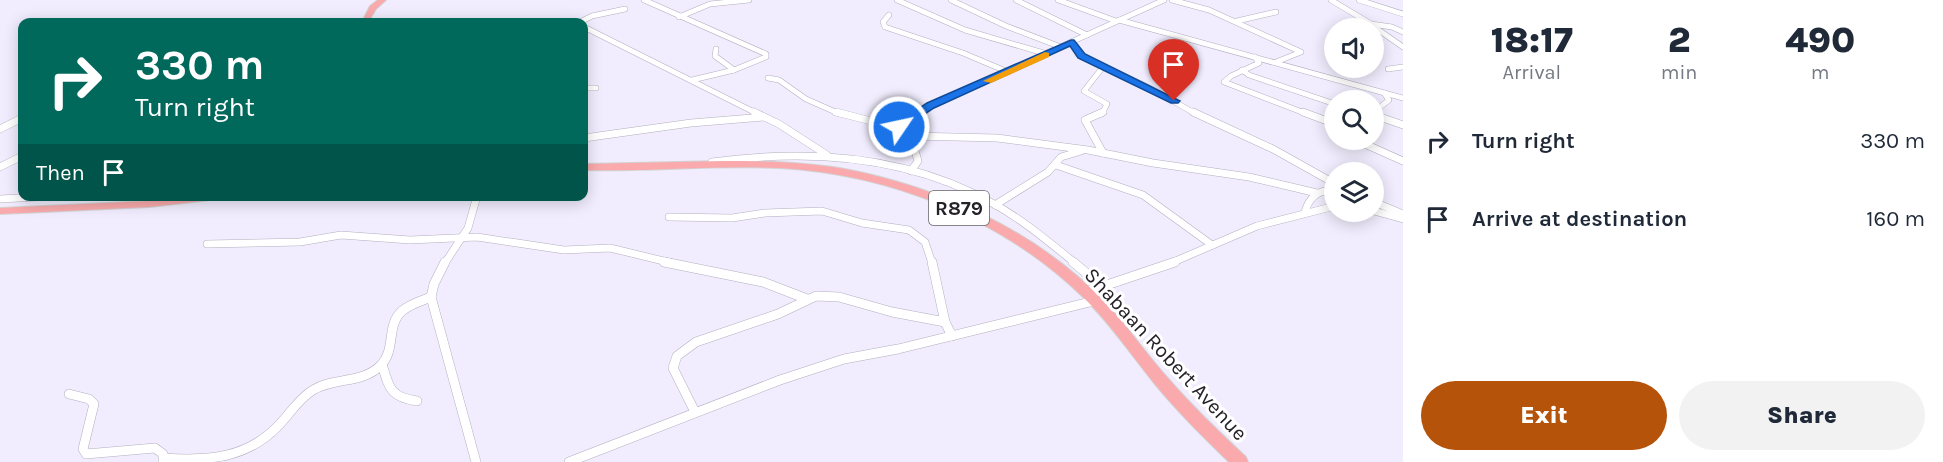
<!DOCTYPE html>
<html lang="en">
<head>
<meta charset="utf-8">
<style>
  :root { --surface:#fff; --page:#f2f2f3; --text:#1f2937; --muted:#747a83; --accent:#b45309 }
  body { margin:0; font-family:Karla,sans-serif; background:var(--page); color:var(--text); height:100vh; display:flex; flex-direction:column; font-size:22px; white-space:nowrap }
  * { box-sizing:border-box; margin:0 }
  p { font-size:20px; color:var(--muted) }
  .icon { flex:none; width:33px; height:33px; fill:none; stroke:currentColor; stroke-width:2; stroke-linecap:round; stroke-linejoin:round }
  .map { position:relative; flex:1; overflow:hidden }
  .panel { display:flex; flex-direction:column; background:var(--surface); width:540px }
  .panel>* { flex:none }
  .banner { position:absolute; left:18px; top:18px; width:570px; height:183px; border-radius:12px; box-shadow:0 3px 15px #0003; background:#00695c; color:#fff; overflow:hidden }
  .controls { position:absolute; left:1324px; top:18px; display:grid; gap:12px }
  .controls a { display:grid; place-items:center; width:60px; height:60px; border-radius:50%; background:var(--surface); box-shadow:0 3px 15px #0003; font-size:30px }
  .pin { position:absolute; display:grid; place-items:center; width:51px; height:51px; color:#fff; margin:-62px -26px; border-radius:50% 50% 50% 0; rotate:-45deg; box-shadow:0 0 6px #0007 }
  .pin .icon { rotate:45deg }
  .me { position:absolute; width:66px; margin:-33px; rotate:56deg; stroke-linejoin:round; filter:drop-shadow(0 0 4px #0008) }
  .turn { display:flex; align-items:center; gap:21px; height:126px; padding:0 18px; font-size:27px }
  .turn .icon { width:78px; height:78px; stroke-width:2.5 }
  .turn b { display:block; font-size:42px; line-height:51px }
  .then { display:flex; align-items:center; height:57px; padding:0 18px; background:#0003; gap:12px; font-size:22px }
  .eta { display:flex; justify-content:space-evenly; align-items:center; height:102px; text-align:center }
  .eta b { font-size:36px; font-weight:800; line-height:42px }
  .cta { display:flex; gap:12px; margin-top:auto; padding:12px 18px }
  .cta a { flex:1; height:69px; border-radius:36px; background:var(--accent); color:#fff; font-size:24px; font-weight:800; line-height:69px; text-align:center }
  .cta a+a { background:var(--page); color:var(--text) }
  ul { padding:0; list-style:none }
  li { display:flex; align-items:center; gap:18px; height:78px; padding:0 18px }
  li div { flex:1 }
  li b { display:block; font-size:22px }
  li em { font-style:normal }
  main { display:flex; flex:1; min-height:0 }
  .map>svg:first-child { display:block }
</style>
</head>
<body>
<main>
<div class="map">
<svg width="1403" height="462" viewBox="0 0 1403 462">
  <rect width="100%" height="100%" fill="#f1edfe"/>
  <g fill="none" stroke-linecap="round" stroke-linejoin="round">
    <!-- street-far2 casing -->
    <g stroke="#b3afbf" stroke-width="6">
      <g id="street-far2">
        <polyline points="644,0 766,54 766,57 734,70 692,80"/>
        <polyline points="897,0 965,30 1047,54"/>
        <polyline points="951,0 1006,26 1061,47"/>
        <polyline points="1016,0 1087,35"/>
        <polyline points="1058,0 1116,21"/>
        <polyline points="1172,0 1209,10 1301,52 1276,62"/>
        <polyline points="1331,0 1371,24 1392,27 1403,32"/>
        <polyline points="1359,0 1403,14"/>
        <polyline points="889,15 883,22 885,27 963,53 1008,72"/>
        <polyline points="679,17 710,4 749,0"/>
        <polyline points="1119,20 1403,98"/>
        <polyline points="1237,21 1276,12"/>
        <polyline points="580,22 592,16 625,9"/>
        <polyline points="1370,24 1403,47"/>
        <polyline points="584,27 758,114"/>
        <polyline points="1071,42 1081,56 1152,89 1196,114"/>
        <polyline points="716,49 715,56 734,70"/>
        <polyline points="1255,57 1259,63 1231,76 1224,82 1307,114"/>
        <polyline points="1388,69 1403,67"/>
        <polyline points="1242,70 1249,75 1335,104"/>
        <polyline points="768,78 779,80 806,99 840,114"/>
        <polyline points="584,88 596,88"/>
        <polyline points="1374,112 1389,100 1384,93"/>
        <polyline points="919,114 930,106 1164,0"/>
        <polyline points="1102,114 1107,104 1084,91 1103,67"/>
      </g>
    </g>
    <!-- street-far1 casing -->
    <g stroke="#b3afbf" stroke-width="8">
      <g id="street-far1">
        <polyline points="754,112 779,124 827,155"/>
        <polyline points="836,112 875,122 908,127"/>
        <polyline points="1103,112 1085,120 1103,153"/>
        <polyline points="1193,112 1273,149 1332,182 1331,189"/>
        <polyline points="1303,112 1335,124"/>
        <polyline points="1374,115 1403,125"/>
        <polyline points="0,129 22,118"/>
        <polyline points="911,136 997,138 1088,150 1153,163 1249,177 1317,193"/>
        <polyline points="584,138 691,123 764,117"/>
        <polyline points="1356,140 1403,161"/>
        <path d="M712 162C807 149 908 155 994 204 1023 220 1049 242 1075 263"/>
        <polyline points="1056,165 1143,195 1212,245"/>
        <polyline points="0,167 22,156"/>
        <path d="M911 171 918 161C913 141 902 128 921 112"/>
        <polyline points="0,199 37,197"/>
        <polyline points="1374,202 1403,214"/>
        <polyline points="995,205 1048,172 1061,157 1081,151"/>
        <polyline points="1374,211 1403,219"/>
        <path d="M1305 212C1309 197 1318 190 1334 190"/>
        <polyline points="669,217 732,218 765,213 822,211 862,223 909,230 925,242 932,263"/>
        <polyline points="207,244 300,242 341,235 410,240 477,237 564,250 610,248 672,263"/>
        <polyline points="445,263 468,228 477,196"/>
        <polyline points="1171,263 1257,226 1335,206"/>
      </g>
    </g>
    <!-- street casing -->
    <g stroke="#b3afbf" stroke-width="10">
      <g id="street">
        <polyline points="445,262 434,284 431,297 476,462"/>
        <polyline points="664,262 763,282 807,299"/>
        <polyline points="932,262 945,322 952,336"/>
        <polyline points="1073,262 1103,287"/>
        <polyline points="1086,292 1175,262"/>
        <path d="M382 364C389 388 390 397 417 401"/>
        <polyline points="69,394 89,399 94,404 83,449 86,454 155,448 163,454 163,461"/>
        <polyline points="695,412 673,368 677,356 696,342 778,314 816,296 839,297 892,312 945,322"/>
        <path d="M164 458C207 461 246 459 278 426 290 414 298 399 313 390 334 377 363 384 381 365 396 350 386 325 402 311 410 304 421 301 431 297"/>
        <polyline points="569,462 780,380 844,359 898,349 1094,301"/>
      </g>
    </g>
    <!-- primary casing -->
    <g stroke="#d3d3d4" stroke-width="2">
      <g id="primary">
        <polygon points="378,0 386,0 376,9 368,22 362,22 370,6"/>
        <path d="M723 161C764 161 805 162 845 169 939 187 1034 230 1102 299 1125 323 1144 351 1166 376 1191 405 1218 431 1246 457L1248 462H1229C1203 437 1177 411 1154 383 1130 353 1109 322 1082 296 1001 218 890 174 779 168 714 165 649 172 584 170V164Z"/>
        <polygon points="185,196 224,196 219,199 149,207 0,214 0,208 149,201"/>
      </g>
    </g>
    <!-- street-far2 -->
    <use href="#street-far2" stroke="#fff" stroke-width="5"/>
    <!-- street-far1 -->
    <use href="#street-far1" stroke="#fff" stroke-width="7"/>
    <!-- street -->
    <use href="#street" stroke="#fff" stroke-width="9"/>
    <!-- primary -->
    <use href="#primary" fill="#faaaac" fill-rule="evenodd"/>
  </g>
  <!-- route -->
  <polygon fill="#1a73e8" stroke="#114b97" stroke-width="1.5" points="1071,40 1074,40 1085,54 1180,101 1178,103 1171,103 1078,58 1070,46 934,108 916,120 912,130 899,130 893,127 895,124 904,124 908,116 927,103"/>
  <!-- slow -->
  <polygon fill="#f59e0b" points="1045,52 1049,53 1049,57 991,83 983,81"/>
  <g text-anchor="middle" dominant-baseline="central" stroke-width="6" stroke-linejoin="round" paint-order="stroke">
    <!-- shield labels -->
    <rect fill="#fff" stroke="#666468" stroke-width="1.5" x="929" y="191" width="60" height="34" rx="4.5"/>
    <g font-size="20" font-weight="bold" fill="#242228">
      <text x="959" y="208">R879</text>
    </g>
    <!-- street labels -->
    <g font-size="21" fill="#242228" stroke="#fff">
      <text transform="translate(1166 354) rotate(47)">Shabaan Robert Avenue</text>
    </g>
  </g>
</svg>
<div class="controls">
<a><svg class="icon" aria-label="sound" viewBox="0 0 24 24"><path d="M4 9h4l5-4v14l-5-4H4zM17 9q2 3 0 6"/></svg></a>
<a><svg class="icon" aria-label="search" viewBox="0 0 24 24"><circle cx="10" cy="10" r="6"/><path d="M15 15l6 6"/></svg></a>
<a><svg class="icon" aria-label="layers" viewBox="0 0 24 24"><path d="M12 4l9 5-9 5-9-5zM3 14l9 5 9-5"/></svg></a>
</div>
<div class="pin" style="left:1174px;top:101px;background:#d93025"><svg class="icon" aria-label="arrive" viewBox="0 0 24 24"><path d="M6 21V4h12l-3 4 3 4H6"/></svg></div>
<svg class="me" style="left:899px;top:127px" viewBox="-20 -20 40 40"><circle r="17" fill="#1a73e8" stroke="#fff" stroke-width="3"/><path d="M0-11L8 9 0 5-8 9z" fill="#fff"/></svg>
<div class="banner">
<div class="turn"><svg class="icon" aria-label="right" viewBox="0 0 24 24"><path d="M7 20v-9h11M14 6l5 5-5 5"/></svg><div><b>330 m</b>Turn right</div></div>
<div class="then">Then<svg class="icon" aria-label="arrive" viewBox="0 0 24 24"><path d="M6 21V4h12l-3 4 3 4H6"/></svg></div>
</div>
</div>
<section class="panel">
<div class="eta">
<div><b>18:17</b><p>Arrival</p></div>
<div><b>2</b><p>min</p></div>
<div><b>490</b><p>m</p></div>
</div>
<ul>
<li><svg class="icon" aria-label="right" viewBox="0 0 24 24"><path d="M7 20v-9h11M14 6l5 5-5 5"/></svg><div><b>Turn right</b></div><em>330 m</em></li>
<li><svg class="icon" aria-label="arrive" viewBox="0 0 24 24"><path d="M6 21V4h12l-3 4 3 4H6"/></svg><div><b>Arrive at destination</b></div><em>160 m</em></li>
</ul>
<div class="cta"><a>Exit</a><a>Share</a></div>
</section>
</main>
</body>
</html>
